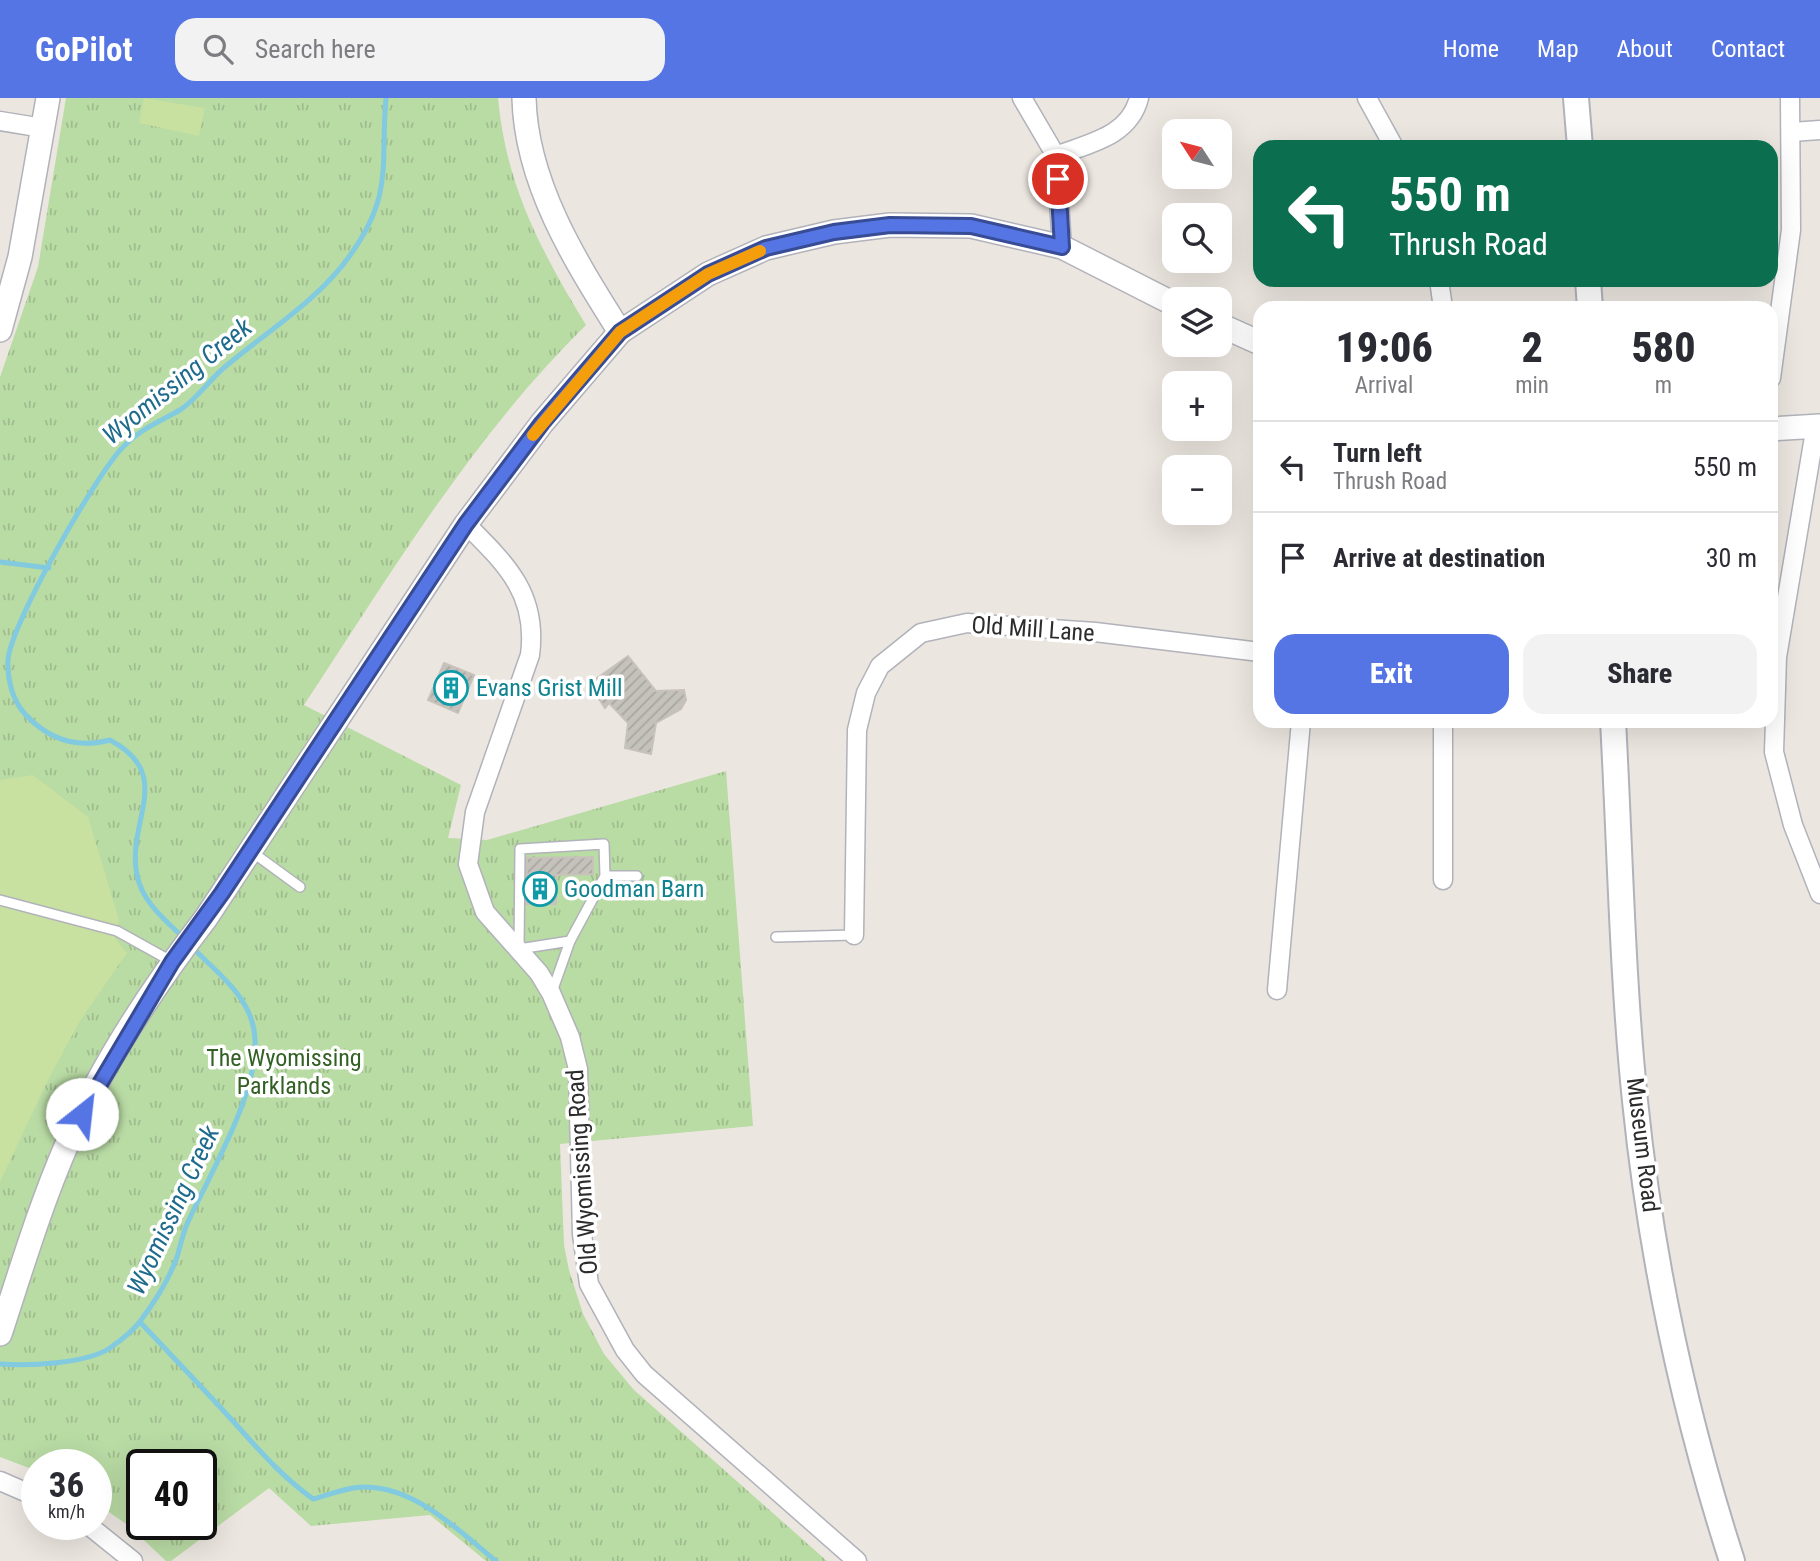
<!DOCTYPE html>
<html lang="en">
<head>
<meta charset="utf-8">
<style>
  :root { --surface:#fff; --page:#f2f2f3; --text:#2b2b33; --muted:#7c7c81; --line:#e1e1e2; --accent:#5575e4 }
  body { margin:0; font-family:"Roboto Condensed",sans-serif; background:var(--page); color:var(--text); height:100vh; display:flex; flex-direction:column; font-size:26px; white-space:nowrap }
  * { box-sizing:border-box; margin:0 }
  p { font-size:23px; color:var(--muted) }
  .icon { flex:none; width:38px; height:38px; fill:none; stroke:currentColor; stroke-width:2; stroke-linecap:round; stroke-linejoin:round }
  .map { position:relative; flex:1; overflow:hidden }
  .details { position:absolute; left:1253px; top:203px; width:525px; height:427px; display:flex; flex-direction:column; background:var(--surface); border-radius:21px; box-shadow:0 7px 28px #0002 }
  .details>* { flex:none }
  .hud { position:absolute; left:1253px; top:42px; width:525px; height:147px; border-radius:21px; box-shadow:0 7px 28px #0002; background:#0b6e4f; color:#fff; overflow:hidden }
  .needle { width:46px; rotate:306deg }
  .fabs { position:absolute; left:1162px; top:21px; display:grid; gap:14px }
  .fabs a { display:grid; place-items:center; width:70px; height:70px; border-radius:14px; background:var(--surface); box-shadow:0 7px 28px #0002; font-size:35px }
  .speed { position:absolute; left:21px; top:1351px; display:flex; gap:14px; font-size:35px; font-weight:700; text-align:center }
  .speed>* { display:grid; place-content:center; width:91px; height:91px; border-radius:50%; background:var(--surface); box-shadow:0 7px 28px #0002; line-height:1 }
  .speed small { font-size:18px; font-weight:400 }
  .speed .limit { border:4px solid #111; border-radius:10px; background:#fff; color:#111 }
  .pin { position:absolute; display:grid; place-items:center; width:60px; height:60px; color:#fff; margin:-30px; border:4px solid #fff; border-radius:50%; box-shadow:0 2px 7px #0007 }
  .me { position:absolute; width:77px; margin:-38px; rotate:29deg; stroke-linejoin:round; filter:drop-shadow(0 0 5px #0008) }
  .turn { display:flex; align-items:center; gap:24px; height:147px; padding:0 21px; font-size:32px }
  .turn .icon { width:91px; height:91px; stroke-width:2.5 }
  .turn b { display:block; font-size:49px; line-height:60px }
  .eta { display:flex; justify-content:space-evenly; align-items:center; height:119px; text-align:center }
  .eta b { font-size:42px; font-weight:800; line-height:49px }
  .button { display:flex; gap:14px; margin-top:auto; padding:14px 21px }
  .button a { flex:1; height:80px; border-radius:21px; background:var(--accent); color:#fff; font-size:28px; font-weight:800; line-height:80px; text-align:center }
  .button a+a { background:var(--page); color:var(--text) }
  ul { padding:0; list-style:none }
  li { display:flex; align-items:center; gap:21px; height:91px; padding:0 21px; border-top:2px solid var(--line) }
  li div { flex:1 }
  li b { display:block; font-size:26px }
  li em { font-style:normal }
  header { display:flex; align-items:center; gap:42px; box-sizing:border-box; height:98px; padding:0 35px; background:var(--accent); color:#fff }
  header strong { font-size:33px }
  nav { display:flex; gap:38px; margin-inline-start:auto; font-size:24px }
  .search { width:490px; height:63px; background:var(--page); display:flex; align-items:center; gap:18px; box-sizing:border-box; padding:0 24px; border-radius:21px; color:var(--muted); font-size:26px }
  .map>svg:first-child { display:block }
</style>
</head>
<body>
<header>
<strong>GoPilot</strong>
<div class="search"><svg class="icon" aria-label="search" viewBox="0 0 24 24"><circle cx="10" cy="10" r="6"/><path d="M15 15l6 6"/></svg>Search here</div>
<nav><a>Home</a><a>Map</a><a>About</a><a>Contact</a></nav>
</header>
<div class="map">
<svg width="1820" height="1463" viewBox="0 0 1820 1463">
  <defs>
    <pattern id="park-tufts" width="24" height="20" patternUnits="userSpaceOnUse" patternTransform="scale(1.75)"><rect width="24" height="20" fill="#b9dba4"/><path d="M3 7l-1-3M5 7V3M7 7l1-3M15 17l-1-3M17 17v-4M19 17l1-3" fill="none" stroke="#9fbc8d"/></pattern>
    <pattern id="building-hatch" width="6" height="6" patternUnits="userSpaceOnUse" patternTransform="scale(1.75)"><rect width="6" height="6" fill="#c5c1bb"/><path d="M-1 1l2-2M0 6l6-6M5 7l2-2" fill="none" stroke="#a9a6a1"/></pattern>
  </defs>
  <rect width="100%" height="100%" fill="#ece6e0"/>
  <!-- park -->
  <path fill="url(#park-tufts)" fill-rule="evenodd" d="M66 0H498C506 88 541 153 586 227 473 338 391 475 304 607L461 687 448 740 487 742 726 673 753 1028 560 1046 564 1147 569 1172 583 1216 604 1256 634 1292 827 1463H486L430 1417 311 1428 269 1390 171 1463H166L129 1428 96 1405V1367H37V1373L0 1359V279L38 169ZM142 1367H201V1426H142Z"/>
  <!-- pitch -->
  <g fill="#c8e1a1">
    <polygon points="144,0 205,10 199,38 139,25"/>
    <polygon points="33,677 88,719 119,822 115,840 127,855 80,923 48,982 0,1084 0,682"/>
  </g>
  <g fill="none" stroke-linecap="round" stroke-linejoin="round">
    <!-- stream -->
    <g stroke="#81cae0" stroke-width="5">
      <polyline points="0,464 49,470"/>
      <path d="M185 841C166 823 142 804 137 777 126 723 176 677 110 642 76 651 48 641 25 616 12 602 7 580 8 562 10 527 97 375 123 349 140 331 159 324 180 312 197 301 210 281 226 268 269 232 319 202 351 156 394 95 380 67 386 0"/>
      <path d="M140 1224C171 1257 202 1289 232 1322 260 1353 279 1376 313 1401 329 1397 350 1388 366 1389 417 1390 459 1433 496 1463"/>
      <path d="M0 1266C28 1268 86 1266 110 1250 120 1243 134 1232 141 1222 154 1205 168 1182 176 1162 180 1150 182 1138 187 1126 209 1077 264 987 254 932 248 896 215 873 191 848"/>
    </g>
  </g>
  <!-- building -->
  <g fill="url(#building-hatch)" stroke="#c7c2ba" stroke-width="2">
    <polygon points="628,558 656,593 684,592 686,602 681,611 656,625 651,656 625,650 628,625 609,605 605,610 589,586"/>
    <polygon points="444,565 474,577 458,615 428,602"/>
    <polygon points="593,759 593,776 556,777 556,806 526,806 527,760"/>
  </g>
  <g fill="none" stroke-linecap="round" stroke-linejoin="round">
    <!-- service casing -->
    <g stroke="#b1b2ba" stroke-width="12">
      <g id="service">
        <polyline points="252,754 300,789"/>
        <polyline points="605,778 604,746 520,751 519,851 570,843 605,778 637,778"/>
        <polyline points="0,802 117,833 171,863"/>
        <polyline points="776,839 854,837"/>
        <polyline points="552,894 570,843"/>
      </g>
    </g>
    <!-- minor casing -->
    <g stroke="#b1b2ba" stroke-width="21">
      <g id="minor">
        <polyline points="1022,0 1056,58 1062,149"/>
        <polyline points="1367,0 1394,49"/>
        <polyline points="0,23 43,30"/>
        <polyline points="1792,34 1820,32"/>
        <path d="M1056 58C1089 45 1129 39 1139 0"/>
        <polyline points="1439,182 1443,210"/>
        <polyline points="1771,280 1791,132 1790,0"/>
        <polyline points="1816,327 1777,559 1774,654 1793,727 1820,796"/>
        <path d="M466 426C506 466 538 496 530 557L475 714 468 766 485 814 539 875 551 895 570 939 578 971 582 1136 589 1186 625 1252 644 1276 857 1463"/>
        <polyline points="1443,782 1443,623"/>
        <polyline points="854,837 857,632 866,595 880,568 921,535 967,525 1095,534 1260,554"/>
        <polyline points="1277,892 1301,623"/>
        <polyline points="0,1383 37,1399"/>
        <polyline points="87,1426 133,1463"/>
      </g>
    </g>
    <!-- tertiary casing -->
    <g stroke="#b1b2ba" stroke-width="26">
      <g id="tertiary">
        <path d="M524 0C526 86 576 164 620 234"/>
        <polyline points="1220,227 1260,245"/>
        <polyline points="0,232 20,159 48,0"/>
        <polyline points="1771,331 1820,328"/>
        <path d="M0 1236C21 1172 40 1108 67 1046 102 966 153 889 206 820L466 426 542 325 620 234 708 176 766 150 834 134 890 127 971 128 1062 149 1174 206"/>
      </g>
    </g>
    <!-- secondary casing -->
    <g stroke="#b1b2ba" stroke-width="28">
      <g id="secondary">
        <polyline points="1576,0 1580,49"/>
        <polyline points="1588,182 1590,210"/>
        <path d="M1613 623C1620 749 1622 877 1635 1003 1651 1159 1684 1314 1732 1463"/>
      </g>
    </g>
    <!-- service -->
    <use href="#service" stroke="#fff" stroke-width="9"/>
    <!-- minor -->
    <use href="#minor" stroke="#fff" stroke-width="18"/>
    <!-- tertiary -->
    <use href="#tertiary" stroke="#fff" stroke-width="23"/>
    <!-- secondary -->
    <use href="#secondary" stroke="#fff" stroke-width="24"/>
  </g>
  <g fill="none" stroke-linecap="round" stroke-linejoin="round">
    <!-- route casing -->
    <g stroke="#374c94" stroke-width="18">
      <polyline id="route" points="82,1016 172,864 222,795 466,426 542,325 620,234 708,176 766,150 834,134 890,127 971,128 1062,149 1058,81"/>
    </g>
    <!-- route -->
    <use href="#route" stroke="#5575e4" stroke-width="12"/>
    <!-- slow -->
    <polyline stroke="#f59e0b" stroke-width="12" points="533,337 620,234 708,176 760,153"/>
  </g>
  <!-- icons -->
  <defs>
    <g id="building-ring" transform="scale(1.75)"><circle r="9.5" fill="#fff" stroke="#0f9aa8" stroke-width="1.5"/><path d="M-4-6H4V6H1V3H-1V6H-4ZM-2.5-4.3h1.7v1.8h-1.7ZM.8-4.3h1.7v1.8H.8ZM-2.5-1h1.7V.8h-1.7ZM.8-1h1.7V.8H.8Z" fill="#0f9aa8"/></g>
  </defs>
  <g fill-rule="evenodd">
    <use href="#building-ring" x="451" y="590"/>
    <use href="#building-ring" x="540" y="791"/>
  </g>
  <g text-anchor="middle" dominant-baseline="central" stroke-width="7" stroke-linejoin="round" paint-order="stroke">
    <!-- street labels -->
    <g font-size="24" fill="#2c2c2c" stroke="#fff">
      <text transform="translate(1033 531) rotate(4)">Old Mill Lane</text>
      <text transform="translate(1643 1047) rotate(83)">Museum Road</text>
      <text transform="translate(582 1074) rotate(-94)">Old Wyomissing Road</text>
    </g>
    <!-- culture labels -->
    <g font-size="24" fill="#0d838f" stroke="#fff" text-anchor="start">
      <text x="476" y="590">Evans Grist Mill</text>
      <text x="564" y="791">Goodman Barn</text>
    </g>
    <!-- park labels -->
    <g font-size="24" fill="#336124" stroke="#fff">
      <text x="284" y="960">The Wyomissing<tspan x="284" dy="28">Parklands</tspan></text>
    </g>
    <!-- water labels -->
    <g font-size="26" font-style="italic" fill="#1f6b8d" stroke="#fff">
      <text transform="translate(177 283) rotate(-39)">Wyomissing Creek</text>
      <text transform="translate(173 1112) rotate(-65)">Wyomissing Creek</text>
    </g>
  </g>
</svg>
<div class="fabs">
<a><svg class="needle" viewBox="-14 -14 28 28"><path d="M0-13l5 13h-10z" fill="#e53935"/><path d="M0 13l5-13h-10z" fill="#7c7c81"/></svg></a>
<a><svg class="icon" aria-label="search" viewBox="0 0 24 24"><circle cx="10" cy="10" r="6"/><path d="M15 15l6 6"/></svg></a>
<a><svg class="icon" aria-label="layers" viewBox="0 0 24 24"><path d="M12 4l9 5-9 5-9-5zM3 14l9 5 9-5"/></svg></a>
<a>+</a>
<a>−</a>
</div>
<div class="speed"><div>36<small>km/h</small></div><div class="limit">40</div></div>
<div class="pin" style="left:1058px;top:81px;background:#d93025"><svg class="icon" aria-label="arrive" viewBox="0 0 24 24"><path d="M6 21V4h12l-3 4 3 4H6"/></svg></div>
<svg class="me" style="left:82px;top:1016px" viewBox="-20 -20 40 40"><circle r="19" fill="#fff"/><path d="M0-13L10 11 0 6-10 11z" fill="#5575e4"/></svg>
<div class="hud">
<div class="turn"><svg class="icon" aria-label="left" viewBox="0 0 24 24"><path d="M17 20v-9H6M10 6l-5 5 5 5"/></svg><div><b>550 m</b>Thrush Road</div></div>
</div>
<section class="details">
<div class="eta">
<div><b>19:06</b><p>Arrival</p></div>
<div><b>2</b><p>min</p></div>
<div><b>580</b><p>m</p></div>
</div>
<ul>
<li><svg class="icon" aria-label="left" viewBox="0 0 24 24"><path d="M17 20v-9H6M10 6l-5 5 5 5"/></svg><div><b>Turn left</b><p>Thrush Road</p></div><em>550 m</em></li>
<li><svg class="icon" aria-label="arrive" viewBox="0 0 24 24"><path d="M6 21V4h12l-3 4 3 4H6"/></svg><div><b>Arrive at destination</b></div><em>30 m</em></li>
</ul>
<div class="button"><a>Exit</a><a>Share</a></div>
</section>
</div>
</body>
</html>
